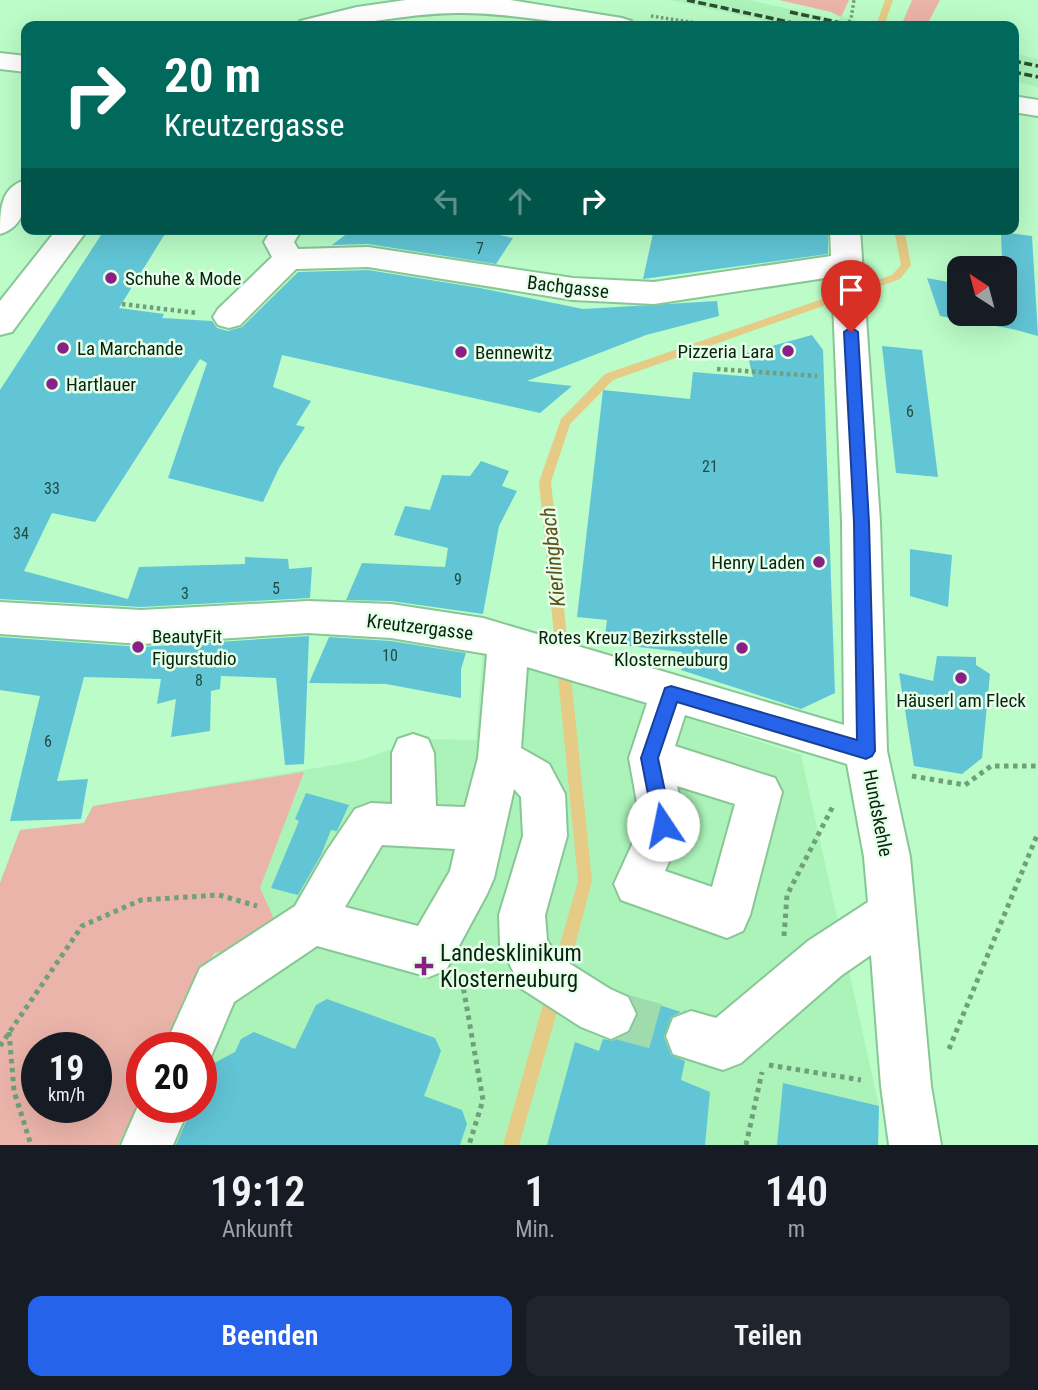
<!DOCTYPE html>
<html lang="de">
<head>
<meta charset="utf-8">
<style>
  :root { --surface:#171b24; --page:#20242c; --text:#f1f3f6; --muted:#9ea1a6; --accent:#2563eb }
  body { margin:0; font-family:"Roboto Condensed",sans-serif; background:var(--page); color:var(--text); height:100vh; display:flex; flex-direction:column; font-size:26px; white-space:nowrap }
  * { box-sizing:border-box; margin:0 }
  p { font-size:23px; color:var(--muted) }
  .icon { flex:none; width:38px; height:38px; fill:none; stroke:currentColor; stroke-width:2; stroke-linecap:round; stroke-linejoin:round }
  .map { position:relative; height:1145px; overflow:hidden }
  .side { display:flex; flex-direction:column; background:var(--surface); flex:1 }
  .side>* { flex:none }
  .banner { position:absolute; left:21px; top:21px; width:998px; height:214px; border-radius:14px; box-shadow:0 7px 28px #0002; background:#00695c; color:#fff; overflow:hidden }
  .needle { width:46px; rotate:324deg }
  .buttons { position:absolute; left:947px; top:256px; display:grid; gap:14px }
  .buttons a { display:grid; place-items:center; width:70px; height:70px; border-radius:14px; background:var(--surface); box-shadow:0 7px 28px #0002; font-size:35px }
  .speed { position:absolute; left:21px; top:1032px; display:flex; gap:14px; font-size:35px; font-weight:700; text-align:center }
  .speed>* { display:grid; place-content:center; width:91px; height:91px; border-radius:50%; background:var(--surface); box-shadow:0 7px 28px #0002; line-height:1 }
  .speed small { font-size:18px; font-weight:400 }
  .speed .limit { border:10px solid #d22; background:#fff; color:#111 }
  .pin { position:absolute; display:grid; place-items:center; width:60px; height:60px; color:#fff; margin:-72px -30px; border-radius:50% 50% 50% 0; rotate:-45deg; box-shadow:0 0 7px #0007 }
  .pin .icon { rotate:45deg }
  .me { position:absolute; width:77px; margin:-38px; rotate:349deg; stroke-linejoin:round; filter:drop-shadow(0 0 5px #0008) }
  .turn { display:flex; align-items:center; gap:24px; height:147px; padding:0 28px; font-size:32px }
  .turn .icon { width:91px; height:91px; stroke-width:2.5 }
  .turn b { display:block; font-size:49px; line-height:60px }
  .lanes { display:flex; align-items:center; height:66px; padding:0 28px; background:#0003; justify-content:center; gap:35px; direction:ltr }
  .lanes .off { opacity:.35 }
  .eta { display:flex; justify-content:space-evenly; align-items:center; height:119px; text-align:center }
  .eta b { font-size:42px; font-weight:600; line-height:49px }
  .button { display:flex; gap:14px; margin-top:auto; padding:14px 28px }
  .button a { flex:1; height:80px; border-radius:14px; background:var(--accent); color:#fff; font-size:28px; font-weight:600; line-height:80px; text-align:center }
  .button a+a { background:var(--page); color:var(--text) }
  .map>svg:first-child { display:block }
</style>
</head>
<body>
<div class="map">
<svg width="1038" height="1145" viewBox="0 0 1038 1145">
  <rect width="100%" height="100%" fill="#bbfcc8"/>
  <!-- built -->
  <g fill="#acf3ba" fill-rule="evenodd">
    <polygon points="670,0 749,0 839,20 841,17 887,26 788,26"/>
    <polygon points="1013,53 1038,59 1038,87 1013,81"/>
    <path d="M483 651 801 755 879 1106 878 1145H0V883L20 830 84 823 93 806 357 761 421 739 476 740ZM37 1048H96V1108H37ZM142 1048H201V1108H142Z"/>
  </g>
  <!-- green -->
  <g fill="#ebb4aa" fill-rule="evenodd">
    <polygon points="779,0 849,0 841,17 831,12"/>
    <polygon points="912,0 940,0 928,23 941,26 901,26"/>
    <path d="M304 772 260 888 280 932 253 948 214 953 166 1048H142V1097L118 1145H0V883L20 830 84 823 93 806ZM37 1048H96V1108H37Z"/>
  </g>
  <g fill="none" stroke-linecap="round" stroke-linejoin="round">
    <!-- stream -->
    <g fill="#e5cb86" fill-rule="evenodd">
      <polygon points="885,0 893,0 884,26 876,26"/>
      <polygon points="894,229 904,229 911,265 900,279 613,380 570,424 551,482 592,881 567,976 564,981 559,984 554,981 551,976 578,881 539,482 561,419 605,374 892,275 901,265"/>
      <polygon points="554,986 559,989 562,994 519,1145 503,1145 546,994 549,989"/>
    </g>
  </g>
  <!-- building -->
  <g fill="#61c5d6">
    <polygon points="105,229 168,229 119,308 164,314 162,318 212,321 217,328 228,331 242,327 298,272 368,270 480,288 583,309 717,301 719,316 646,335 527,381 572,386 540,413 282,355 273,387 311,401 296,425 305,427 279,468 263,502 168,478 207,363 200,359 95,522 52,513 24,571 128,599 139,567 245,564 245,557 288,559 289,569 312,567 310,598 141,607 0,599 0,390"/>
    <polygon points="353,229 470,229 513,238 496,264 368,244 332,245"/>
    <polygon points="654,229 800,229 828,235 828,254 643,279"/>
    <polygon points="1001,232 1032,236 1038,336 1012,329 940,316 927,278 959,284 959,313 1004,313"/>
    <polygon points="812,335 823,350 835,693 801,709 681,670 682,652 604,643 607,620 577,617 603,390 690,399 693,372 753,377 747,353"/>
    <polygon points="882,346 922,350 938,477 896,473"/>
    <polygon points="481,461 509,471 502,486 517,491 499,526 483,614 391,601 346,600 362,563 445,567 448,548 394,535 405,506 430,510 442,475 470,476"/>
    <polygon points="910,549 952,555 948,607 910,596"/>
    <polygon points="309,636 304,764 285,765 276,678 221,676 220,689 211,691 210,731 171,737 176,699 157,704 161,679 84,677 57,781 88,779 81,819 10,821 40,696 0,690 0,637 141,647"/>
    <polygon points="329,637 391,641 466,653 461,669 461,698 386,684 309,683"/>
    <polygon points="937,656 976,657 976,665 990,674 982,758 962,774 914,766 899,673 933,681"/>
    <polygon points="306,793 349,805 337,831 331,830 321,855 298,895 271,888 299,821 295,819"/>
    <polygon points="631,996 681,1012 671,1017 664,1037 671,1055 685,1061 681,1080 710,1092 705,1145 547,1145 575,1042 599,1051 603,1039 612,1041 629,1033 638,1015"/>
    <polygon points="327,999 435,1038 441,1051 424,1096 462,1110 467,1124 460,1145 176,1145 192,1108 201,1108 201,1070 235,1052 241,1039 254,1032 295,1049 316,1005"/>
    <polygon points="783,1083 879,1106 878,1145 777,1145"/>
  </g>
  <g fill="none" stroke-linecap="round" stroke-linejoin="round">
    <!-- minor-tunnel -->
    <polyline stroke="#a0dbad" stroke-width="46" stroke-dasharray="46 23" stroke-linecap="butt" points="611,1014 691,1036"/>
    <!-- minor casing -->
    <g stroke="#88c795" stroke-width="4">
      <g id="minor">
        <path d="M406 0H510L622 18 631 21 635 26C575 29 517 12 457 13 403 13 350 29 296 26L300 21 357 7Z"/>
        <polygon points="0,53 26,56 26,72 0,69"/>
        <polygon points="1013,96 1038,100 1038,116 1013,112"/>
        <path d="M26 180C27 202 25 227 0 234 0 210 0 187 26 180Z"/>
        <polygon points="57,229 88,229 12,332 0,335 0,301"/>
        <path d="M272 229H302L294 242 298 249 368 247 573 278 654 282 831 256 830 229H860L880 522 887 751 910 857 931 1086 941 1145H889L881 1086 871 955 842 975 741 1063 723 1070 673 1054 666 1036 673 1018 691 1011 716 1018 808 941 868 902 864 857 847 764 685 715 675 746 775 778 782 792 750 915 743 931 727 938 621 900 614 884 641 825 629 758 647 703 527 667 521 748 549 764 565 794 567 836 545 915 547 940 556 955 610 989 628 997 636 1014 628 1031 611 1039 581 1027 522 989 500 945 499 915 523 836 521 797 514 789 494 878 487 894 446 970 429 977 317 946 234 1002 207 1066 201 1068V1048H164L200 968 295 906 326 852 355 809 371 803 392 804V753L398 739 413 734 428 739 434 753 436 806 465 807 478 758 487 654 391 638 308 633 141 644 0 634V602L141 610 308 601 391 604 483 618 844 725 842 522 832 277 654 304 573 300 368 267 296 269 240 325 229 328 218 325 213 317 218 309 272 257 264 242ZM677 786 735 804 712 887 665 871 685 825ZM382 845 455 849 450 871 418 926 345 907Z"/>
        <polygon points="142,1097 142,1108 189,1108 173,1145 121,1145"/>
      </g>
    </g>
    <!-- path-far2 -->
    <g stroke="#70a07a" stroke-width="3.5" stroke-dasharray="2.5 2.5" stroke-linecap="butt">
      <polyline points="651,16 716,26"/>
      <polyline points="846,26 851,19 854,0"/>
    </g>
    <!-- path-far1 -->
    <g stroke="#70a07a" stroke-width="4.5" stroke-dasharray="3.5 3.5" stroke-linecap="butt">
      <polyline points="122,304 197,313"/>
      <polyline points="717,369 817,376"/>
    </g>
    <!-- path -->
    <g stroke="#70a07a" stroke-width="5" stroke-dasharray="4.5 4.5" stroke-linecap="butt">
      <polyline points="912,776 965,785 991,766 1038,766"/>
      <polyline points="784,936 787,895 833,806"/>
      <polyline points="462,980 483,1100 469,1145"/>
      <polyline points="9,1032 14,1091 31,1145"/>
      <polyline points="0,1046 82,926 141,900 219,895 257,906"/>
      <polyline points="949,1049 1038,833"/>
      <polyline points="769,1065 861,1080"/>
      <polyline points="746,1145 762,1072"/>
    </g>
    <!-- minor -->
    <use href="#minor" fill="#fff" fill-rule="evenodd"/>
    <!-- rail -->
    <g stroke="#2d4e35" stroke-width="3.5" stroke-dasharray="8 3.5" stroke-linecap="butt">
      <polyline points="687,0 807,26"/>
      <polyline points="790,12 855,26"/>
      <polyline points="1013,61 1038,66"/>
      <polyline points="1013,72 1038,77"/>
    </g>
  </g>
  <!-- route -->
  <polygon fill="#2563eb" stroke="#184099" stroke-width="2" points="851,327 858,332 869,522 875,751 872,756 866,759 677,702 658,758 672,825 670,831 663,834 657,831 654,825 641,758 665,688 671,686 857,740 854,522 844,332"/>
  <!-- markers -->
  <g fill="#8a2086" stroke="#e5ffe9" stroke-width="2.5">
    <circle cx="111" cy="278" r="7"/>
    <circle cx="63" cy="348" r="7"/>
    <circle cx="788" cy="351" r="7"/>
    <circle cx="461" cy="352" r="7"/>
    <circle cx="52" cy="384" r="7"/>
    <circle cx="819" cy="562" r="7"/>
    <circle cx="138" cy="647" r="7"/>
    <circle cx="742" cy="648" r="7"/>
    <circle cx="961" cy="678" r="7"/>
    <path d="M420.5 955.5h7v7h7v7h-7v7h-7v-7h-7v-7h7z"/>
  </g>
  <g text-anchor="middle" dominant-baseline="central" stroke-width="5" stroke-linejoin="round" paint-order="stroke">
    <!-- number labels -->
    <g font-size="16" fill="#204c42">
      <text x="480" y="248">7</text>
      <text x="910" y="411">6</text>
      <text x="710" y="466">21</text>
      <text x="52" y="488">33</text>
      <text x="21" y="533">34</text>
      <text x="458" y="579">9</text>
      <text x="276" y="588">5</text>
      <text x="185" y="593">3</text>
      <text x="390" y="655">10</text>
      <text x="199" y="680">8</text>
      <text x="48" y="741">6</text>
    </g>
    <!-- poi labels -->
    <g font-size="19" fill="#0a2311" stroke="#e5ffe9" text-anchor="start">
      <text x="125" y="278">Schuhe &amp; Mode</text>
      <text x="77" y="348">La Marchande</text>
      <text x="774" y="351" text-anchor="end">Pizzeria Lara</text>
      <text x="475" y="352">Bennewitz</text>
      <text x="66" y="384">Hartlauer</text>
      <text x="805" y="562" text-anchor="end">Henry Laden</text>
      <text x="152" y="636">BeautyFit<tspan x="152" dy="22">Figurstudio</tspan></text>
      <text x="728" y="637" text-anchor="end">Rotes Kreuz Bezirksstelle<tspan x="728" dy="22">Klosterneuburg</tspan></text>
      <text x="961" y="700" text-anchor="middle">Häuserl am Fleck</text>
    </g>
    <!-- street labels -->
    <g font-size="19" fill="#0a2311" stroke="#e5ffe9">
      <text transform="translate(568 287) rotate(7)">Bachgasse</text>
      <text transform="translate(420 627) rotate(7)">Kreutzergasse</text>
      <text transform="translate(878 813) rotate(79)">Hundskehle</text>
    </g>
    <!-- water labels -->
    <g font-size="21" font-style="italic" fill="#62501c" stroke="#e5ffe9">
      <text transform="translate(553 557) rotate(-96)">Kierlingbach</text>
    </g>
    <!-- near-poi labels -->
    <g font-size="23" fill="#0a2311" stroke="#e5ffe9" text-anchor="start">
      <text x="440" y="953">Landesklinikum<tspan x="440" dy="26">Klosterneuburg</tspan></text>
    </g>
  </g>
</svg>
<div class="buttons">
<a><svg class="needle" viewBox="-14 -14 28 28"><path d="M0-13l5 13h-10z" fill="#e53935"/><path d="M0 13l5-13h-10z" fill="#9ea1a6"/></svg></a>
</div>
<div class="speed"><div>19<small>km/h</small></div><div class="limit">20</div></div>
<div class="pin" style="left:851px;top:332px;background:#d93025"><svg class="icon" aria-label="arrive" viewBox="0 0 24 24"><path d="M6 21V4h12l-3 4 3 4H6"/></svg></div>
<svg class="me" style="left:663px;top:825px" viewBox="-20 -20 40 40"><circle r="19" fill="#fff"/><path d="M0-13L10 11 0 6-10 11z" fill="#2563eb"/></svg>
<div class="banner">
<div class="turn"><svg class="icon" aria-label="right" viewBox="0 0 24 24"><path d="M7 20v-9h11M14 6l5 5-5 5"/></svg><div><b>20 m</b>Kreutzergasse</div></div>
<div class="lanes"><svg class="icon off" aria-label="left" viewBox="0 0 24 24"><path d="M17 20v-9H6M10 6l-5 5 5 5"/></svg><svg class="icon off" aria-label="ahead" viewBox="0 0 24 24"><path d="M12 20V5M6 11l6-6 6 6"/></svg><svg class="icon" aria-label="right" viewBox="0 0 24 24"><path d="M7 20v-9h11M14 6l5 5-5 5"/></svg></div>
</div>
</div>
<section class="side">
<div class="eta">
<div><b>19:12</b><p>Ankunft</p></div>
<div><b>1</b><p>Min.</p></div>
<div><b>140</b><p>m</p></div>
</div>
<div class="button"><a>Beenden</a><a>Teilen</a></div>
</section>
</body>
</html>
